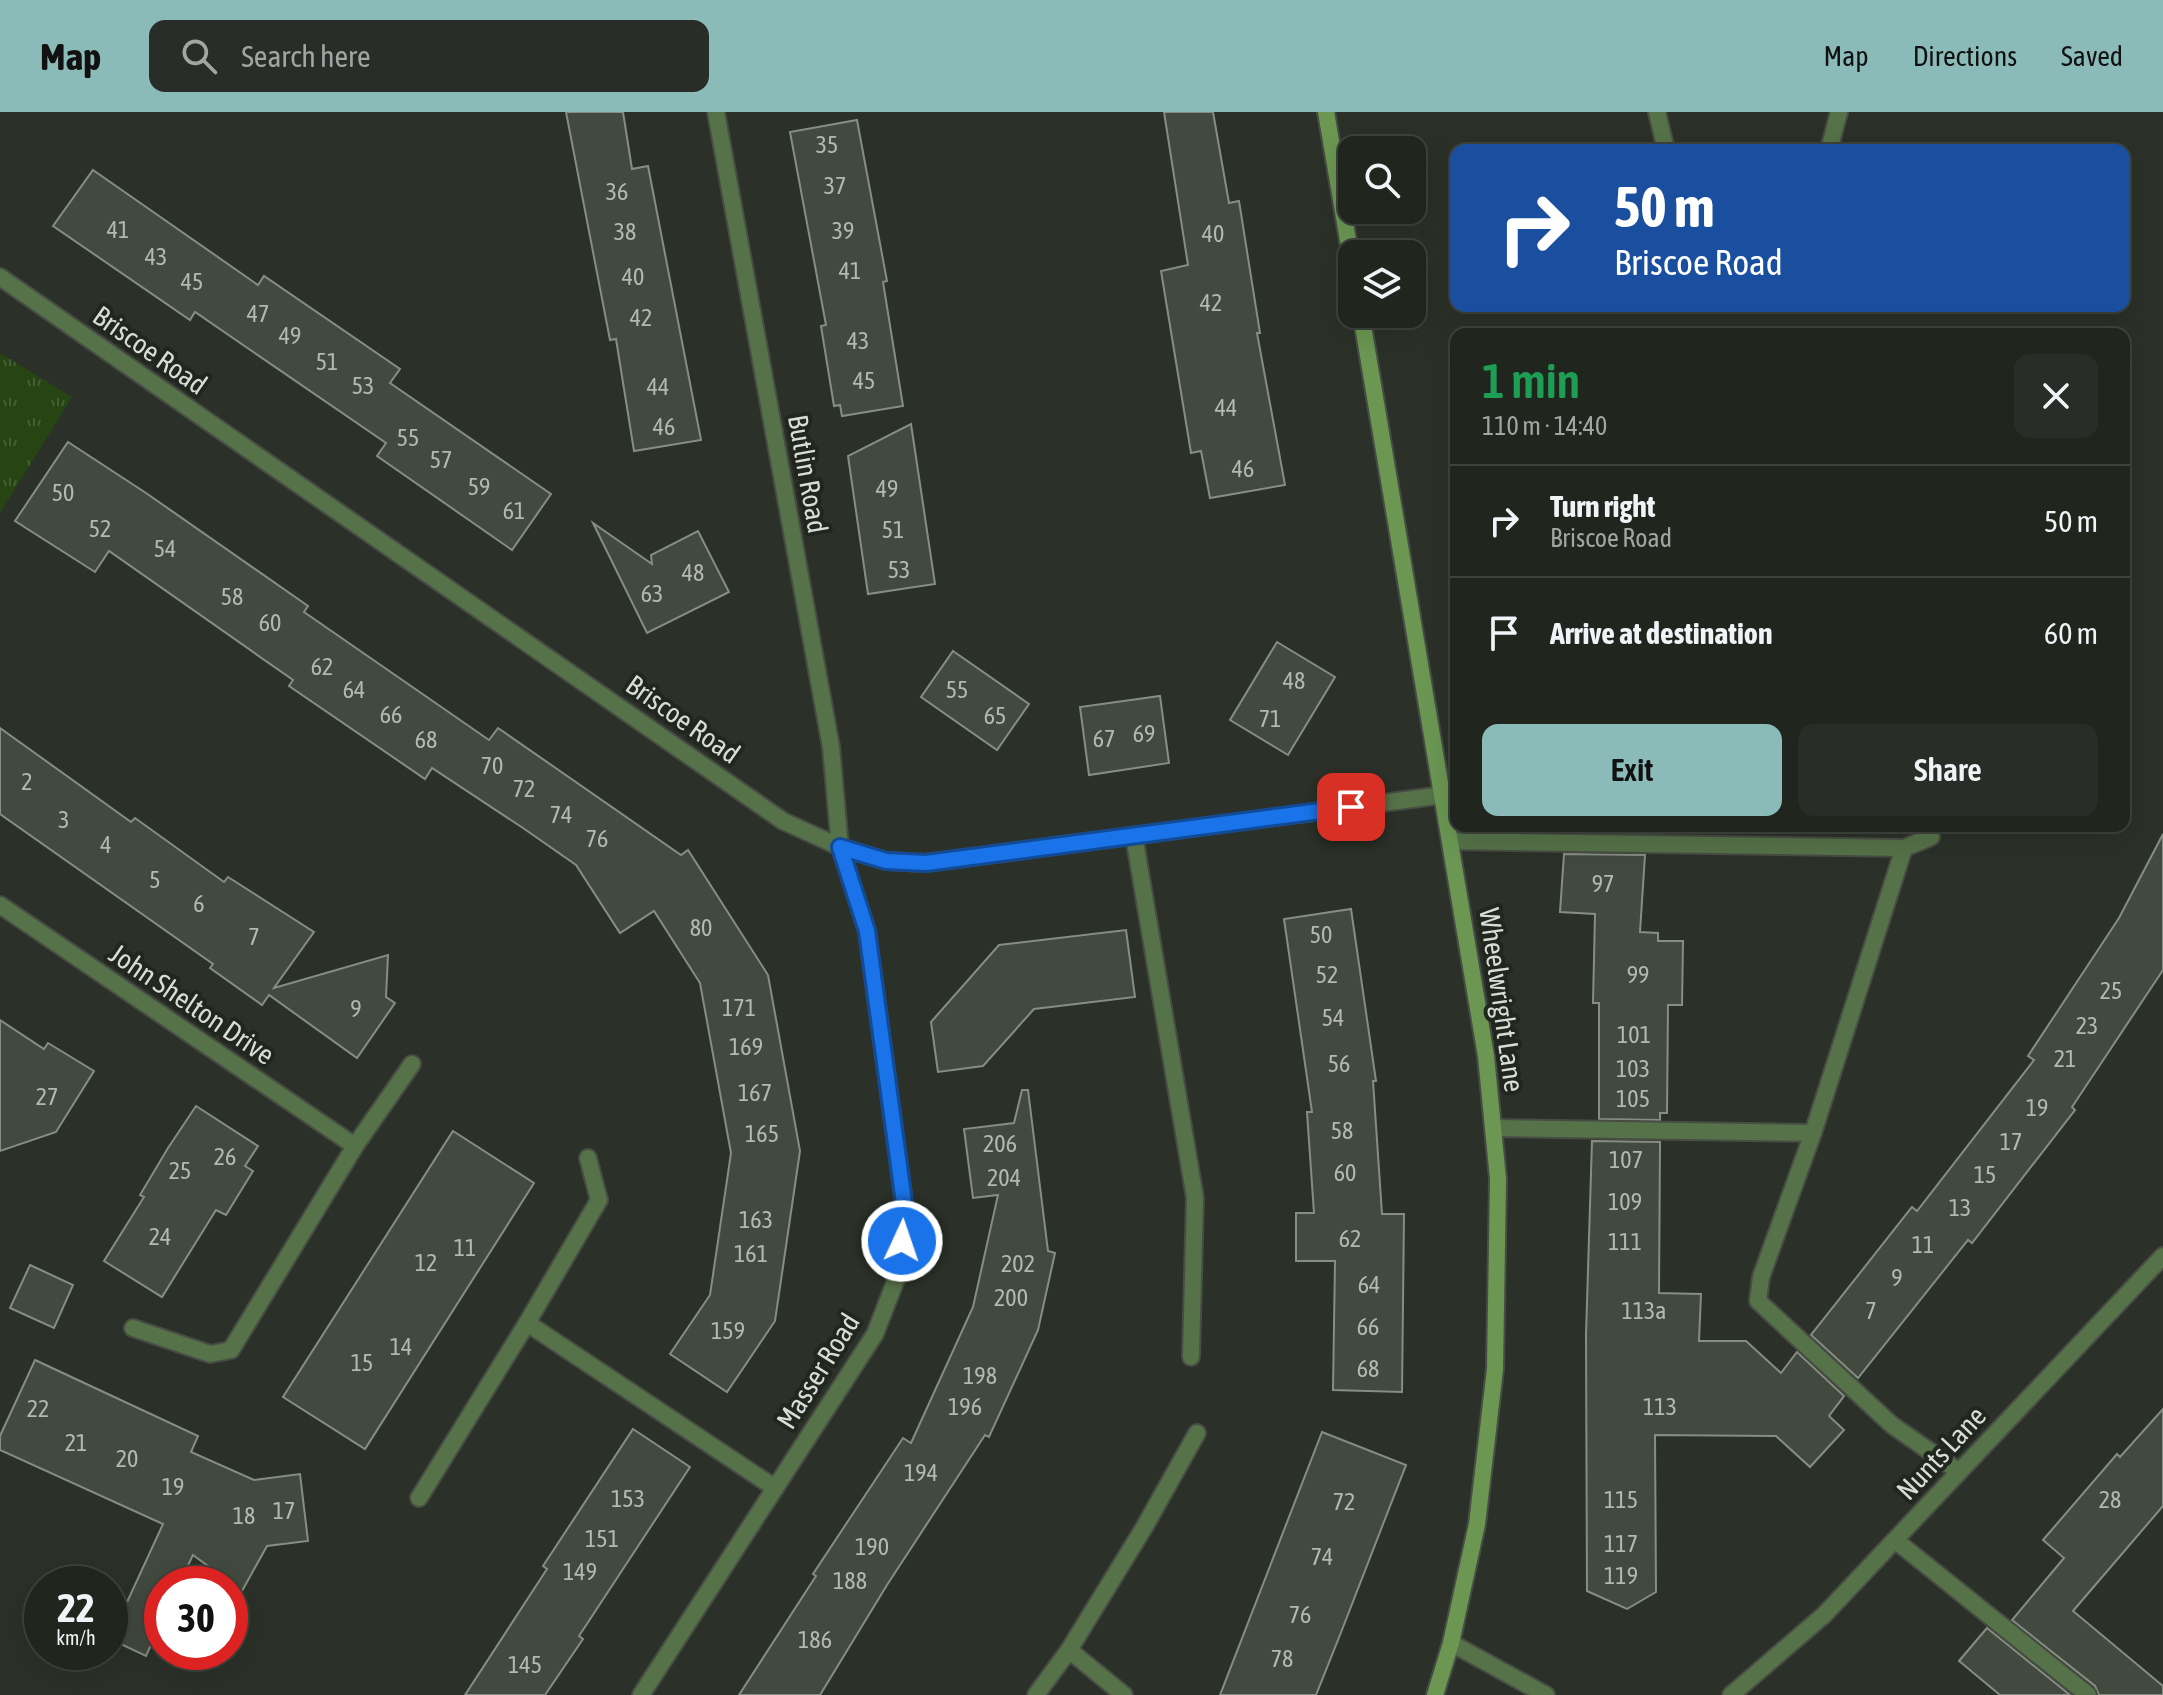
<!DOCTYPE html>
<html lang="en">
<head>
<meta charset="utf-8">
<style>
  :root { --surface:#20251e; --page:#282d27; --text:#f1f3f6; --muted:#a2a5a4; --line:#3d423c; --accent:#8bbbb9 }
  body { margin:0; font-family:"Asap Condensed",sans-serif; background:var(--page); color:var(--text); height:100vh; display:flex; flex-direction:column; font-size:30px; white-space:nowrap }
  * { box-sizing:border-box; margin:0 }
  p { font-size:26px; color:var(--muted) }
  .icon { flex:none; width:44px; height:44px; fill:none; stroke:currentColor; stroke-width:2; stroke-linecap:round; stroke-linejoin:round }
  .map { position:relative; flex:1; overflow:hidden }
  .side { position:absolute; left:1450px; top:216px; width:680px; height:504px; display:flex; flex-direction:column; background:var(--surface); border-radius:16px; box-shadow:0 8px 32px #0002,0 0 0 2px var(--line) }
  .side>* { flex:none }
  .hud { position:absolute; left:1450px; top:32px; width:680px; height:168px; border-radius:16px; box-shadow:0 8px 32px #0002,0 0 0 2px var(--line); background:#1a4fa0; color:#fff; overflow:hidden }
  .controls { position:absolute; left:1338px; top:24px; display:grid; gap:16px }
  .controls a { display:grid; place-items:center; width:88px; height:88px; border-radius:16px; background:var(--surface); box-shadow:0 8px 32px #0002,0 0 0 2px var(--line); font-size:40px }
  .speed { position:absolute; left:24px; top:1454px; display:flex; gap:16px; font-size:40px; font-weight:700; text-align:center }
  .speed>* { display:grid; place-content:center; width:104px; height:104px; border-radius:50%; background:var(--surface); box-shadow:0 8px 32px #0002,0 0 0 2px var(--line); line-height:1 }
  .speed small { font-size:20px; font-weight:400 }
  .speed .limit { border:12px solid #d22; background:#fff; color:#111 }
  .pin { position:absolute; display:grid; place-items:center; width:68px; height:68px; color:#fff; margin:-34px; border-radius:16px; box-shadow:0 4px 12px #0006 }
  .me { position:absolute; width:88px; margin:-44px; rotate:3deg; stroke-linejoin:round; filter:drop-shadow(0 0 6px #0008) }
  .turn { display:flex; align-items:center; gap:28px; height:168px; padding:0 32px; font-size:36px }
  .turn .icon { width:104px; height:104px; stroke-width:2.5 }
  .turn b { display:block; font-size:56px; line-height:68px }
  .round { display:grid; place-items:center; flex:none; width:84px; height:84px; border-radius:16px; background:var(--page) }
  .summary { display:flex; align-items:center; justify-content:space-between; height:136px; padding:0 32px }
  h1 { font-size:48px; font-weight:600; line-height:60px; color:#1e9e55 }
  .cta { display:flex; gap:16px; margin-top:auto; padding:16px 32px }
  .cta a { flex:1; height:92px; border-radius:16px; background:var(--accent); color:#111; font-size:32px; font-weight:600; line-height:92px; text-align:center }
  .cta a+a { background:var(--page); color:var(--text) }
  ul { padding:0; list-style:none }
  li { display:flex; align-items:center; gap:24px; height:112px; padding:0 32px; border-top:2px solid var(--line) }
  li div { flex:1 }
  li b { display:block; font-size:30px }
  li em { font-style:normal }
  header { display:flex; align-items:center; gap:48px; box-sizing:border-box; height:112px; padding:0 40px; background:var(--accent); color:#111 }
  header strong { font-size:38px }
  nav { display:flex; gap:44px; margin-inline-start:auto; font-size:28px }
  .search { width:560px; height:72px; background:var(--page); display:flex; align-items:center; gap:20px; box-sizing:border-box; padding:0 28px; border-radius:16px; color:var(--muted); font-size:30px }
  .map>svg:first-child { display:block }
</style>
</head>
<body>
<header>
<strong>Map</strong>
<div class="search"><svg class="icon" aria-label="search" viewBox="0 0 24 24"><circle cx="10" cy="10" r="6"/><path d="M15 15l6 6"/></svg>Search here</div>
<nav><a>Map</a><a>Directions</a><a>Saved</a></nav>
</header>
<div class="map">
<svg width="2163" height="1583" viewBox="0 0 2163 1583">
  <defs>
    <pattern id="grass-tufts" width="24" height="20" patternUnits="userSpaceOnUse" patternTransform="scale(2)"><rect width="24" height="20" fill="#264513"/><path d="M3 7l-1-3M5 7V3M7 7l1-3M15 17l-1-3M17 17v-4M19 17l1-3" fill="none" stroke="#455f35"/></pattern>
  </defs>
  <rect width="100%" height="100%" fill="#2b3128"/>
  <!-- grass -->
  <polygon fill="url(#grass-tufts)" points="0,241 72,285 0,401"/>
  <!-- building -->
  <g fill="#42493f" stroke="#868e83" stroke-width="2">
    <polygon points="566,0 623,0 632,57 648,54 701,328 634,339 616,227 610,228"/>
    <polygon points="1164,0 1213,0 1229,91 1239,89 1260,221 1257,221 1285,373 1210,386 1201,339 1191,341 1161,159 1188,153"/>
    <polygon points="857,8 887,169 883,170 903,294 842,304 840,293 834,294 821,214 826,213 790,20"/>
    <polygon points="93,58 258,173 264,164 400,257 390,271 551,382 512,438 377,344 386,331 195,200 190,208 53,114"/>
    <polygon points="911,312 935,472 868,482 848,344"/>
    <polygon points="68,330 146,381 308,494 304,500 489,628 498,616 681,743 688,738 768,863 800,1039 775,1209 727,1280 670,1242 710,1183 731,1041 700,871 654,799 620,821 576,753 523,716 432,656 425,667 289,574 293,568 109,439 95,460 15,409"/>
    <polygon points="593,411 652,452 651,443 698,419 729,480 647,521"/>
    <polygon points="1277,530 1335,565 1288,643 1230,608"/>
    <polygon points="953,539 1029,592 997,638 921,585"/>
    <polygon points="1160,584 1169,651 1089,663 1080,595"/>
    <polygon points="0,616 131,710 135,706 224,770 228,765 314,820 274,876 388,843 386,885 395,891 357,946 269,883 262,893 210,856 213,852 0,702"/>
    <polygon points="2163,722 2163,858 2072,995 2075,998 1972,1131 1968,1128 1858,1266 1811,1223 1912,1095 1917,1099 2034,948 2028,944 2119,806"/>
    <polygon points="1564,742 1645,743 1640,820 1658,821 1658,829 1683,829 1682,893 1668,893 1667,1001 1660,1001 1660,1008 1599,1007 1599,891 1593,891 1595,802 1560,800"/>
    <polygon points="1351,797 1376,969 1373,969 1382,1102 1404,1102 1402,1280 1333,1278 1335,1149 1296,1149 1296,1101 1314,1101 1307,1000 1312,1000 1284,807"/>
    <polygon points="1126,818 1135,885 1034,897 983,954 938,960 931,910 999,833"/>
    <polygon points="0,908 44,937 48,931 94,959 56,1020 0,1039"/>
    <polygon points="1022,978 1028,978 1048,1139 1055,1141 1038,1218 989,1325 985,1323 887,1473 820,1583 739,1583 816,1464 813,1462 903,1326 911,1331 973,1195 998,1083 973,1086 964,1017 1014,1011"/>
    <polygon points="196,994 258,1034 245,1054 253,1059 226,1103 216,1098 162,1185 104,1149 144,1085 140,1083 168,1036"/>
    <polygon points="453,1019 534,1071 365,1337 283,1285"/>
    <polygon points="1592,1029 1660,1030 1659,1181 1701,1182 1699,1229 1746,1229 1781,1261 1797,1240 1844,1284 1829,1304 1844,1318 1810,1355 1776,1324 1655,1323 1656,1480 1627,1497 1587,1479 1586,1223"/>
    <polygon points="30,1153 73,1173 54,1216 10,1196"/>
    <polygon points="35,1248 198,1324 191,1340 254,1368 300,1362 308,1429 267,1434 242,1479 193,1443 179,1472 162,1472 162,1509 146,1544 110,1527 163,1412 0,1338 0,1324"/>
    <polygon points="2163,1297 2163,1394 2073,1499 2163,1574 2163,1583 2099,1583 2095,1574 2012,1508 2064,1446 2043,1428 2117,1342 2120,1345"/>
    <polygon points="633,1317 690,1355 579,1524 583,1527 545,1583 465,1583 547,1457 543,1454"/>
    <polygon points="1322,1320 1406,1353 1340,1523 1316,1583 1220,1583"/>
    <polygon points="1987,1516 2070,1583 2000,1583 1959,1549"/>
  </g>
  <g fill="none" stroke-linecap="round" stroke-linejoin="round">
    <!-- lane casing -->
    <g stroke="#474d44" stroke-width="20">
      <g id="lane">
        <polyline points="1657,0 1666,38"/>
        <polyline points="1134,724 1195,1086 1191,1245"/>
        <polyline points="1931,725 1904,736 1813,1021 1761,1165 1758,1189 1892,1313 1958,1359"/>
        <polyline points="1451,729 1904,736"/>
        <polyline points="1493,1016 1813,1021"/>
        <polyline points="527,1211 599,1088 588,1046"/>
        <polyline points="419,1386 527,1211 775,1376"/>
        <polyline points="1895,1428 2088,1583"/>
        <polyline points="1069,1538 1145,1414 1197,1321"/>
        <polyline points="1036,1583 1069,1538 1124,1583"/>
      </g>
    </g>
    <!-- street casing -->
    <g stroke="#474d44" stroke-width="20">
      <g id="street">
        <polyline points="1829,38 1839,0"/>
        <polyline points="0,165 783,709 840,735 886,749 926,751 1443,683"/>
        <polyline points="0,793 355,1034"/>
        <polyline points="133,1216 210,1242 231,1238 355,1034 412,952"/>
        <polyline points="1451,1531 1546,1583"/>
        <polyline points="641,1583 875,1222 899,1160 905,1098 867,819 840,735 831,635 716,0"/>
        <polyline points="1731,1583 1824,1503 2163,1144"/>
      </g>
    </g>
    <!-- secondary casing -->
    <g stroke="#474d44" stroke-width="20">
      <g id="secondary">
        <polyline points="1326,0 1352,152"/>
        <polyline points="1361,202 1486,944 1498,1067 1495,1257 1477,1412 1451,1531 1435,1583"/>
      </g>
    </g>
    <!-- lane -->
    <use href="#lane" stroke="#567248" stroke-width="16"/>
    <!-- street -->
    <use href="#street" stroke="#567248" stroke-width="16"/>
    <!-- secondary -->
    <use href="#secondary" stroke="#6b9753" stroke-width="16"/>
  </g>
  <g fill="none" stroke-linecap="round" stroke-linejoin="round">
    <!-- route casing -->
    <g stroke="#114b97" stroke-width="20">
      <polyline id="route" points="902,1129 905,1098 867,819 840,735 886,749 926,751 1351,695"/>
    </g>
    <!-- route -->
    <use href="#route" stroke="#1a73e8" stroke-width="14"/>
  </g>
  <g text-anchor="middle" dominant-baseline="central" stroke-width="8" stroke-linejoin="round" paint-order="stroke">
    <!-- number labels -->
    <g font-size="24" fill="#b3b8b2">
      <text x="827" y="32">35</text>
      <text x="835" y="73">37</text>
      <text x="617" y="79">36</text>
      <text x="118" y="117">41</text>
      <text x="843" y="118">39</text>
      <text x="625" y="119">38</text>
      <text x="1213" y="121">40</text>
      <text x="156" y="144">43</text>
      <text x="850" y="158">41</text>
      <text x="633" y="164">40</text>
      <text x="192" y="169">45</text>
      <text x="1211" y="190">42</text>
      <text x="258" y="201">47</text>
      <text x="641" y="205">42</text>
      <text x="290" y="223">49</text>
      <text x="858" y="228">43</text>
      <text x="327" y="249">51</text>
      <text x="864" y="268">45</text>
      <text x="363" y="273">53</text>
      <text x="658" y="274">44</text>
      <text x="1226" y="295">44</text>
      <text x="664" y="314">46</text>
      <text x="408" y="325">55</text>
      <text x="441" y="347">57</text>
      <text x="1243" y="356">46</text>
      <text x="479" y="374">59</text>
      <text x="887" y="376">49</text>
      <text x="63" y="380">50</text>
      <text x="514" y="398">61</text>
      <text x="100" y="416">52</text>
      <text x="893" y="417">51</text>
      <text x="165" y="436">54</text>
      <text x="899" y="457">53</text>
      <text x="693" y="460">48</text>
      <text x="652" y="481">63</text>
      <text x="232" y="484">58</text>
      <text x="270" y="510">60</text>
      <text x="322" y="554">62</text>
      <text x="1294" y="568">48</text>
      <text x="354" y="577">64</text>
      <text x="957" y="577">55</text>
      <text x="391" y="602">66</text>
      <text x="995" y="603">65</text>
      <text x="1270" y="606">71</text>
      <text x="1144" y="621">69</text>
      <text x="1104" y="626">67</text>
      <text x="426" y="627">68</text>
      <text x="492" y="653">70</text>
      <text x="27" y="669">2</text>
      <text x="524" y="676">72</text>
      <text x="561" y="702">74</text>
      <text x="64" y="707">3</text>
      <text x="597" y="726">76</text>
      <text x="106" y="732">4</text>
      <text x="155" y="767">5</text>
      <text x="1603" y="771">97</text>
      <text x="199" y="791">6</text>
      <text x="701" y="815">80</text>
      <text x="1321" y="822">50</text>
      <text x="254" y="824">7</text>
      <text x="1327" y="862">52</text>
      <text x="1638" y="862">99</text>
      <text x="2111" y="878">25</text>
      <text x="739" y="895">171</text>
      <text x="356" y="896">9</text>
      <text x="1333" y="905">54</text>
      <text x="2087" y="913">23</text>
      <text x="1634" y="922">101</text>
      <text x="746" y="934">169</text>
      <text x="2065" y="946">21</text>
      <text x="1339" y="951">56</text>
      <text x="1633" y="956">103</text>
      <text x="755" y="980">167</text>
      <text x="47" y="984">27</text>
      <text x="1633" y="986">105</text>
      <text x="2037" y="995">19</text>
      <text x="1342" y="1018">58</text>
      <text x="762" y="1021">165</text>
      <text x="2011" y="1029">17</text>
      <text x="1000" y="1031">206</text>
      <text x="225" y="1044">26</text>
      <text x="1626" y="1047">107</text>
      <text x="180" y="1058">25</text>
      <text x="1345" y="1060">60</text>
      <text x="1985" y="1062">15</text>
      <text x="1004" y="1065">204</text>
      <text x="1625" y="1089">109</text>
      <text x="1960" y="1095">13</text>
      <text x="756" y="1107">163</text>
      <text x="160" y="1124">24</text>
      <text x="1350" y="1126">62</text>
      <text x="1625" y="1129">111</text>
      <text x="1923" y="1132">11</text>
      <text x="465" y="1135">11</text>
      <text x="751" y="1141">161</text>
      <text x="426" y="1150">12</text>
      <text x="1018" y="1151">202</text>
      <text x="1897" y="1165">9</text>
      <text x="1369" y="1172">64</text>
      <text x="1011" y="1185">200</text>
      <text x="1644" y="1198">113a</text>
      <text x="1871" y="1198">7</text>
      <text x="1368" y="1214">66</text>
      <text x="728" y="1218">159</text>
      <text x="401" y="1234">14</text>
      <text x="362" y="1250">15</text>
      <text x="1368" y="1256">68</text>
      <text x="980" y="1263">198</text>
      <text x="965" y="1294">196</text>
      <text x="1660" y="1294">113</text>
      <text x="38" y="1296">22</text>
      <text x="76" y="1330">21</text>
      <text x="127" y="1346">20</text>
      <text x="921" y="1360">194</text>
      <text x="173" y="1374">19</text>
      <text x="628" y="1386">153</text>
      <text x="1621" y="1387">115</text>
      <text x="2110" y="1387">28</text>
      <text x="1344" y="1389">72</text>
      <text x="284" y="1398">17</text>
      <text x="244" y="1403">18</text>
      <text x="602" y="1426">151</text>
      <text x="1621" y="1431">117</text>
      <text x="872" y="1434">190</text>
      <text x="1322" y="1444">74</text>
      <text x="580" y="1459">149</text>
      <text x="1621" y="1463">119</text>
      <text x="850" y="1468">188</text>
      <text x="1300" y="1502">76</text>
      <text x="815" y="1527">186</text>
      <text x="1282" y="1546">78</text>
      <text x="525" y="1552">145</text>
    </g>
    <!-- street labels -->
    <g font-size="28" fill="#d9ddd8" stroke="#21271e">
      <text transform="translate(150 238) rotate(35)">Briscoe Road</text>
      <text transform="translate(808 362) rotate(80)">Butlin Road</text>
      <text transform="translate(683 607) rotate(35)">Briscoe Road</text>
      <text transform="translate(1502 888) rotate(82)">Wheelwright Lane</text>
      <text transform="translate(192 892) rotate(34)">John Shelton Drive</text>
      <text transform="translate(818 1259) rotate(-58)">Masser Road</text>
      <text transform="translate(1941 1341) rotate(-47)">Nunts Lane</text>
    </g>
  </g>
</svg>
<div class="controls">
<a><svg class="icon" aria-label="search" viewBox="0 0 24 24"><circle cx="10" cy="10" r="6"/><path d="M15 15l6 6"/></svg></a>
<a><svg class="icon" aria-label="layers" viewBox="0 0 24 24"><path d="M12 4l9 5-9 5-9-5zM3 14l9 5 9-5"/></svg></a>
</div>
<div class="speed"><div>22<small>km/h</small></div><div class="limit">30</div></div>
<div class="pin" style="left:1351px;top:695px;background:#d93025"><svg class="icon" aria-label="arrive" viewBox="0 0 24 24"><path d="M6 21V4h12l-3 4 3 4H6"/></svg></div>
<svg class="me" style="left:902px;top:1129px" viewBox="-20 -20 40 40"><circle r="17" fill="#1a73e8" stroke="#fff" stroke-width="3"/><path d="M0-11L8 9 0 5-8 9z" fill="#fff"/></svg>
<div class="hud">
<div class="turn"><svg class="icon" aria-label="right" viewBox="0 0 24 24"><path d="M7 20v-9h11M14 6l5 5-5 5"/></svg><div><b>50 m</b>Briscoe Road</div></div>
</div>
<section class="side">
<div class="summary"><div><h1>1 min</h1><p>110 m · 14:40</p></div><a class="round"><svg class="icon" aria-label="close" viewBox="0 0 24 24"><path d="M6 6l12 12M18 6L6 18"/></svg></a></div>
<ul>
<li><svg class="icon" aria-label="right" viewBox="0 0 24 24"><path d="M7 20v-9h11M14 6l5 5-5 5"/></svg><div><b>Turn right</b><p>Briscoe Road</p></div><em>50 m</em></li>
<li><svg class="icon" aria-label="arrive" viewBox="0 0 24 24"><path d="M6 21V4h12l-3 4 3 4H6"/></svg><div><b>Arrive at destination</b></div><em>60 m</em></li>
</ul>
<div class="cta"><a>Exit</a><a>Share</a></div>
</section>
</div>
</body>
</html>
